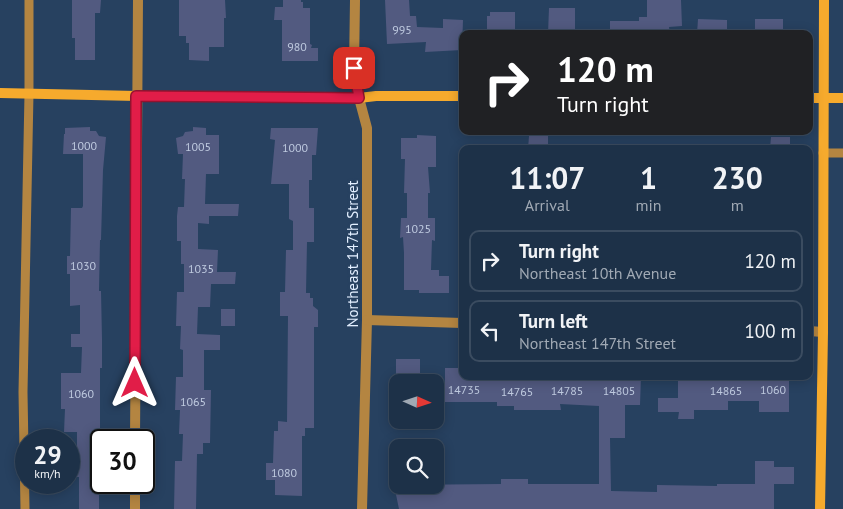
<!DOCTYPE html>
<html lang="en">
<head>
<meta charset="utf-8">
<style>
  :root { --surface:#1d3148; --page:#25394f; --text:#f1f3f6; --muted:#a0a9b4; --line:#3b4c60 }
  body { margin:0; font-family:"PT Sans",sans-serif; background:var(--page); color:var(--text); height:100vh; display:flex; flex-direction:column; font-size:19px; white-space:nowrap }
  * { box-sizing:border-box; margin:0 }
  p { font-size:16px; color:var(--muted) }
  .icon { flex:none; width:28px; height:28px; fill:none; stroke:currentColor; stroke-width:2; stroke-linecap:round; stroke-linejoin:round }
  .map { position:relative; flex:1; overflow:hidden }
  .panel { position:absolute; left:459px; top:145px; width:354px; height:235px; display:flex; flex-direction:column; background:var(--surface); border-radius:10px; box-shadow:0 2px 12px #0003,0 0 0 1px var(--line) }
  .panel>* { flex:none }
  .hud { position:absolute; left:459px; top:30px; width:354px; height:105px; border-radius:10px; box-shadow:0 2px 12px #0003,0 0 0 1px var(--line); background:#202124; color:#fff; overflow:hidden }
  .needle { width:32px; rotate:93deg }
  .controls { position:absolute; left:389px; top:374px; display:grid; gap:10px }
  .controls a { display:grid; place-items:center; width:55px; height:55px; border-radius:10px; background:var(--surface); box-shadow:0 2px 12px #0003,0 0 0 1px var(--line); font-size:25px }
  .speed { position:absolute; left:15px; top:429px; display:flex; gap:10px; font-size:25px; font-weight:700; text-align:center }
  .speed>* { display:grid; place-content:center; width:65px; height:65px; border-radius:50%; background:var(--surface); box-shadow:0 2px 12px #0003,0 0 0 1px var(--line); line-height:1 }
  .speed small { font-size:12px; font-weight:400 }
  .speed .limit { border:2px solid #111; border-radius:8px; background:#fff; color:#111 }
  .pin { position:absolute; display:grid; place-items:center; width:42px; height:42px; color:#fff; margin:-21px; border-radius:10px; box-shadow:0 2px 8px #0006 }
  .me { position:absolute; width:55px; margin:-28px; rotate:0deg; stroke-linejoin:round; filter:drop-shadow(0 0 4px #0008) }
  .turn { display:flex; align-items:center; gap:18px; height:105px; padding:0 15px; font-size:22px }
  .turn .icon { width:65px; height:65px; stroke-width:2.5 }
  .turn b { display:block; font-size:35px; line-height:42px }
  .eta { display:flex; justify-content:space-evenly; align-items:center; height:85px; text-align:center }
  .eta b { font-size:30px; font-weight:600; line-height:35px }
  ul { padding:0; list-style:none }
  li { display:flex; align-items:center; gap:15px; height:62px; margin:0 10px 8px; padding:0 5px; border:2px solid var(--line); border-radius:10px }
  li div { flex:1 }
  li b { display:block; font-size:19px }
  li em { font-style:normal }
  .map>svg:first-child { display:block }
</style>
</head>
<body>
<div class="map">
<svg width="843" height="509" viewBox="0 0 843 509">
  <rect width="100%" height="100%" fill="#274160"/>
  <!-- building -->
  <g fill="#525a80">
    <polygon points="72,0 101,0 100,13 95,13 95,60 75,60 75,38 72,38"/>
    <polygon points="179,0 225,0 226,18 224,18 224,47 209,47 209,61 189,60 189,43 186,43 186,36 179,36"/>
    <polygon points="283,0 301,0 301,2 303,2 303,8 310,8 310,44 312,45 311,48 318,48 318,61 282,61 282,20 274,20 275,7 283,7"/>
    <polygon points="385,0 409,0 410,16 416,16 417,27 443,28 443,19 463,20 462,50 425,52 426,42 387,44"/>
    <polygon points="647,0 681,0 682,26 669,27 670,34 610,34 610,21 639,21 639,17 647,17"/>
    <polygon points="549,8 575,8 575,34 548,34"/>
    <polygon points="490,12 515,12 515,34 487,34 487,16 490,16"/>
    <polygon points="698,19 727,20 727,34 697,34"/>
    <rect x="755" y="19" width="28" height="15"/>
    <polygon points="90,127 90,131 96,131 99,136 106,137 103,170 101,240 100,240 99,291 101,291 102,339 102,368 100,368 100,434 98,433 97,461 99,461 99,509 79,509 79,477 69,477 69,461 77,461 77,432 64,432 65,409 61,409 61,373 81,373 82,347 71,347 71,334 80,334 80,305 70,306 70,274 67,274 67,256 70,256 71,208 82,208 83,206 83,154 63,154 64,134 65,134 65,128"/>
    <polygon points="193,127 206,128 206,135 219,135 219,174 206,174 205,204 239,204 238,216 209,216 209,224 198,223 198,249 218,250 217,272 236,272 235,284 211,284 210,307 198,307 197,334 220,335 220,350 204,350 204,390 211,390 210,443 203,443 203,454 197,454 196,509 174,509 175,461 182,461 183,434 179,434 180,410 175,410 176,377 183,377 183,350 180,349 181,326 176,326 177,292 184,292 184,264 181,264 181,241 177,241 177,216 178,207 184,207 185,179 182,179 183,154 178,154 176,138 183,136 185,132 193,131"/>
    <polygon points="271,128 318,128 316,155 312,155 312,180 309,180 309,208 314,208 314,242 307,242 306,293 310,293 310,298 313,298 313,306 318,310 318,327 314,327 314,428 305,428 305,436 302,436 302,496 275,495 275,480 266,480 266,463 273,463 274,431 278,431 278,421 287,422 288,316 280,316 280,292 285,292 286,250 293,250 293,221 289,219 289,184 271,184 275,140 270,139"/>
    <polygon points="417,135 436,136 436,167 428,167 430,193 428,193 428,218 435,218 435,241 432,240 431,270 439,270 439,276 449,276 449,293 419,293 419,290 404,290 404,253 403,237 400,238 401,218 407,218 407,193 404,193 405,159 401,159 401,138 417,138"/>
    <polygon points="529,136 548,136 548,149 528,149"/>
    <polygon points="771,137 790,137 790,149 770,149"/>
    <rect x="221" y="309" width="14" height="17"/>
    <rect x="396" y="359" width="24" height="23"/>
    <polygon points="445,368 462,368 462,376 641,376 640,405 625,405 625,438 610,438 611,491 657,492 657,485 717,486 717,484 755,484 755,461 774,461 774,467 794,467 794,484 774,484 774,509 399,509 394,485 501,484 501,479 528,479 528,484 599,484 599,406 560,404 561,410 514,410 514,406 497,406 497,402 445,402"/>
    <polygon points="678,376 726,376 726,379 766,380 766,376 789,376 789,412 759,412 759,401 728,401 728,410 694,410 694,419 678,419 679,412 658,412 658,398 678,398"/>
  </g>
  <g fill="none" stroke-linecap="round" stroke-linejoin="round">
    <!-- lane -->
    <g stroke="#b48541" stroke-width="9">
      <polyline points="823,153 843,153"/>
      <polyline points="25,509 23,392 29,94 29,0"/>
    </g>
    <!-- street -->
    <g stroke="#b48541" stroke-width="10">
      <polyline points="355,0 354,68 359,98 367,128 367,320 362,509"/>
      <polyline points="367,320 462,323"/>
      <polyline points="809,331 823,332"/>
      <polyline points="135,440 138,0"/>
      <polyline points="135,509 135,482"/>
    </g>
    <!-- secondary -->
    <g stroke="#f6aa2d" stroke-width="10">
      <polyline points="0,93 137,96 359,98 376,96 462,96"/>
      <polyline points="809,98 843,98"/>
      <polyline points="820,509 823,332 824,0"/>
    </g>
  </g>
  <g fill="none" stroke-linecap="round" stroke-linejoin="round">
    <!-- route casing -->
    <g stroke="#92132f" stroke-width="12">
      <polyline id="route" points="135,383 136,96 359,98 354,68"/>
    </g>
    <!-- route -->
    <use href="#route" stroke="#e11d48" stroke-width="9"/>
  </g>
  <g text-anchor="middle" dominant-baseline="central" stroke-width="5" stroke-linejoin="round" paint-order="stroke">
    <!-- number labels -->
    <g font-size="12" fill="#bfcadf">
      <text x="402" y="29">995</text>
      <text x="297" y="46">980</text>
      <text x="84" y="145">1000</text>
      <text x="198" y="146">1005</text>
      <text x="295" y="147">1000</text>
      <text x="418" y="228">1025</text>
      <text x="83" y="265">1030</text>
      <text x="201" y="268">1035</text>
      <text x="464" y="389">14735</text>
      <text x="773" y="389">1060</text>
      <text x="567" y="390">14785</text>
      <text x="619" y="390">14805</text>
      <text x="726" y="390">14865</text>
      <text x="517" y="391">14765</text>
      <text x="81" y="393">1060</text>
      <text x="193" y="401">1065</text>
      <text x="284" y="472">1080</text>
    </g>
    <!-- street labels -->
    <g font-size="15" fill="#e3efff" stroke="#274160">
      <text transform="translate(352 254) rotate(-90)">Northeast 147th Street</text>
    </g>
  </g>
</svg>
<div class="controls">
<a><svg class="needle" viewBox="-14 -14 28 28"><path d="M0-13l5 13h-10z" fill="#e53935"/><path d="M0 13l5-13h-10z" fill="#a0a9b4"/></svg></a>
<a><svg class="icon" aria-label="search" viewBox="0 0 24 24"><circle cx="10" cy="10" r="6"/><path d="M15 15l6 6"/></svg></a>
</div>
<div class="speed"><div>29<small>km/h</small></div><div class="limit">30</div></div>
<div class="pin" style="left:354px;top:68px;background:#d93025"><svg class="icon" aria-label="arrive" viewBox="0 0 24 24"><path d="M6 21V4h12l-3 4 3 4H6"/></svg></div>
<svg class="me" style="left:135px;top:383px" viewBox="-20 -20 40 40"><path d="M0-17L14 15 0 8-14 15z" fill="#e11d48" stroke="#fff" stroke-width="4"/></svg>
<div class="hud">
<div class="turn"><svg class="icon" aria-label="right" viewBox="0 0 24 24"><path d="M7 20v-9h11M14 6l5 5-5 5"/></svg><div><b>120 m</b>Turn right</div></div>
</div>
<section class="panel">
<div class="eta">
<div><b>11:07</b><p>Arrival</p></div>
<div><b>1</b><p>min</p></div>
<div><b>230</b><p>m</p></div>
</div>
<ul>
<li><svg class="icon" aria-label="right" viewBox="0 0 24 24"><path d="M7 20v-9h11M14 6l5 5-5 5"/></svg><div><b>Turn right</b><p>Northeast 10th Avenue</p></div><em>120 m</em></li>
<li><svg class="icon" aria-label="left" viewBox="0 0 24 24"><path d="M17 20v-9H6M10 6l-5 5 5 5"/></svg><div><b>Turn left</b><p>Northeast 147th Street</p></div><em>100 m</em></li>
</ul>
</section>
</div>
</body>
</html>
